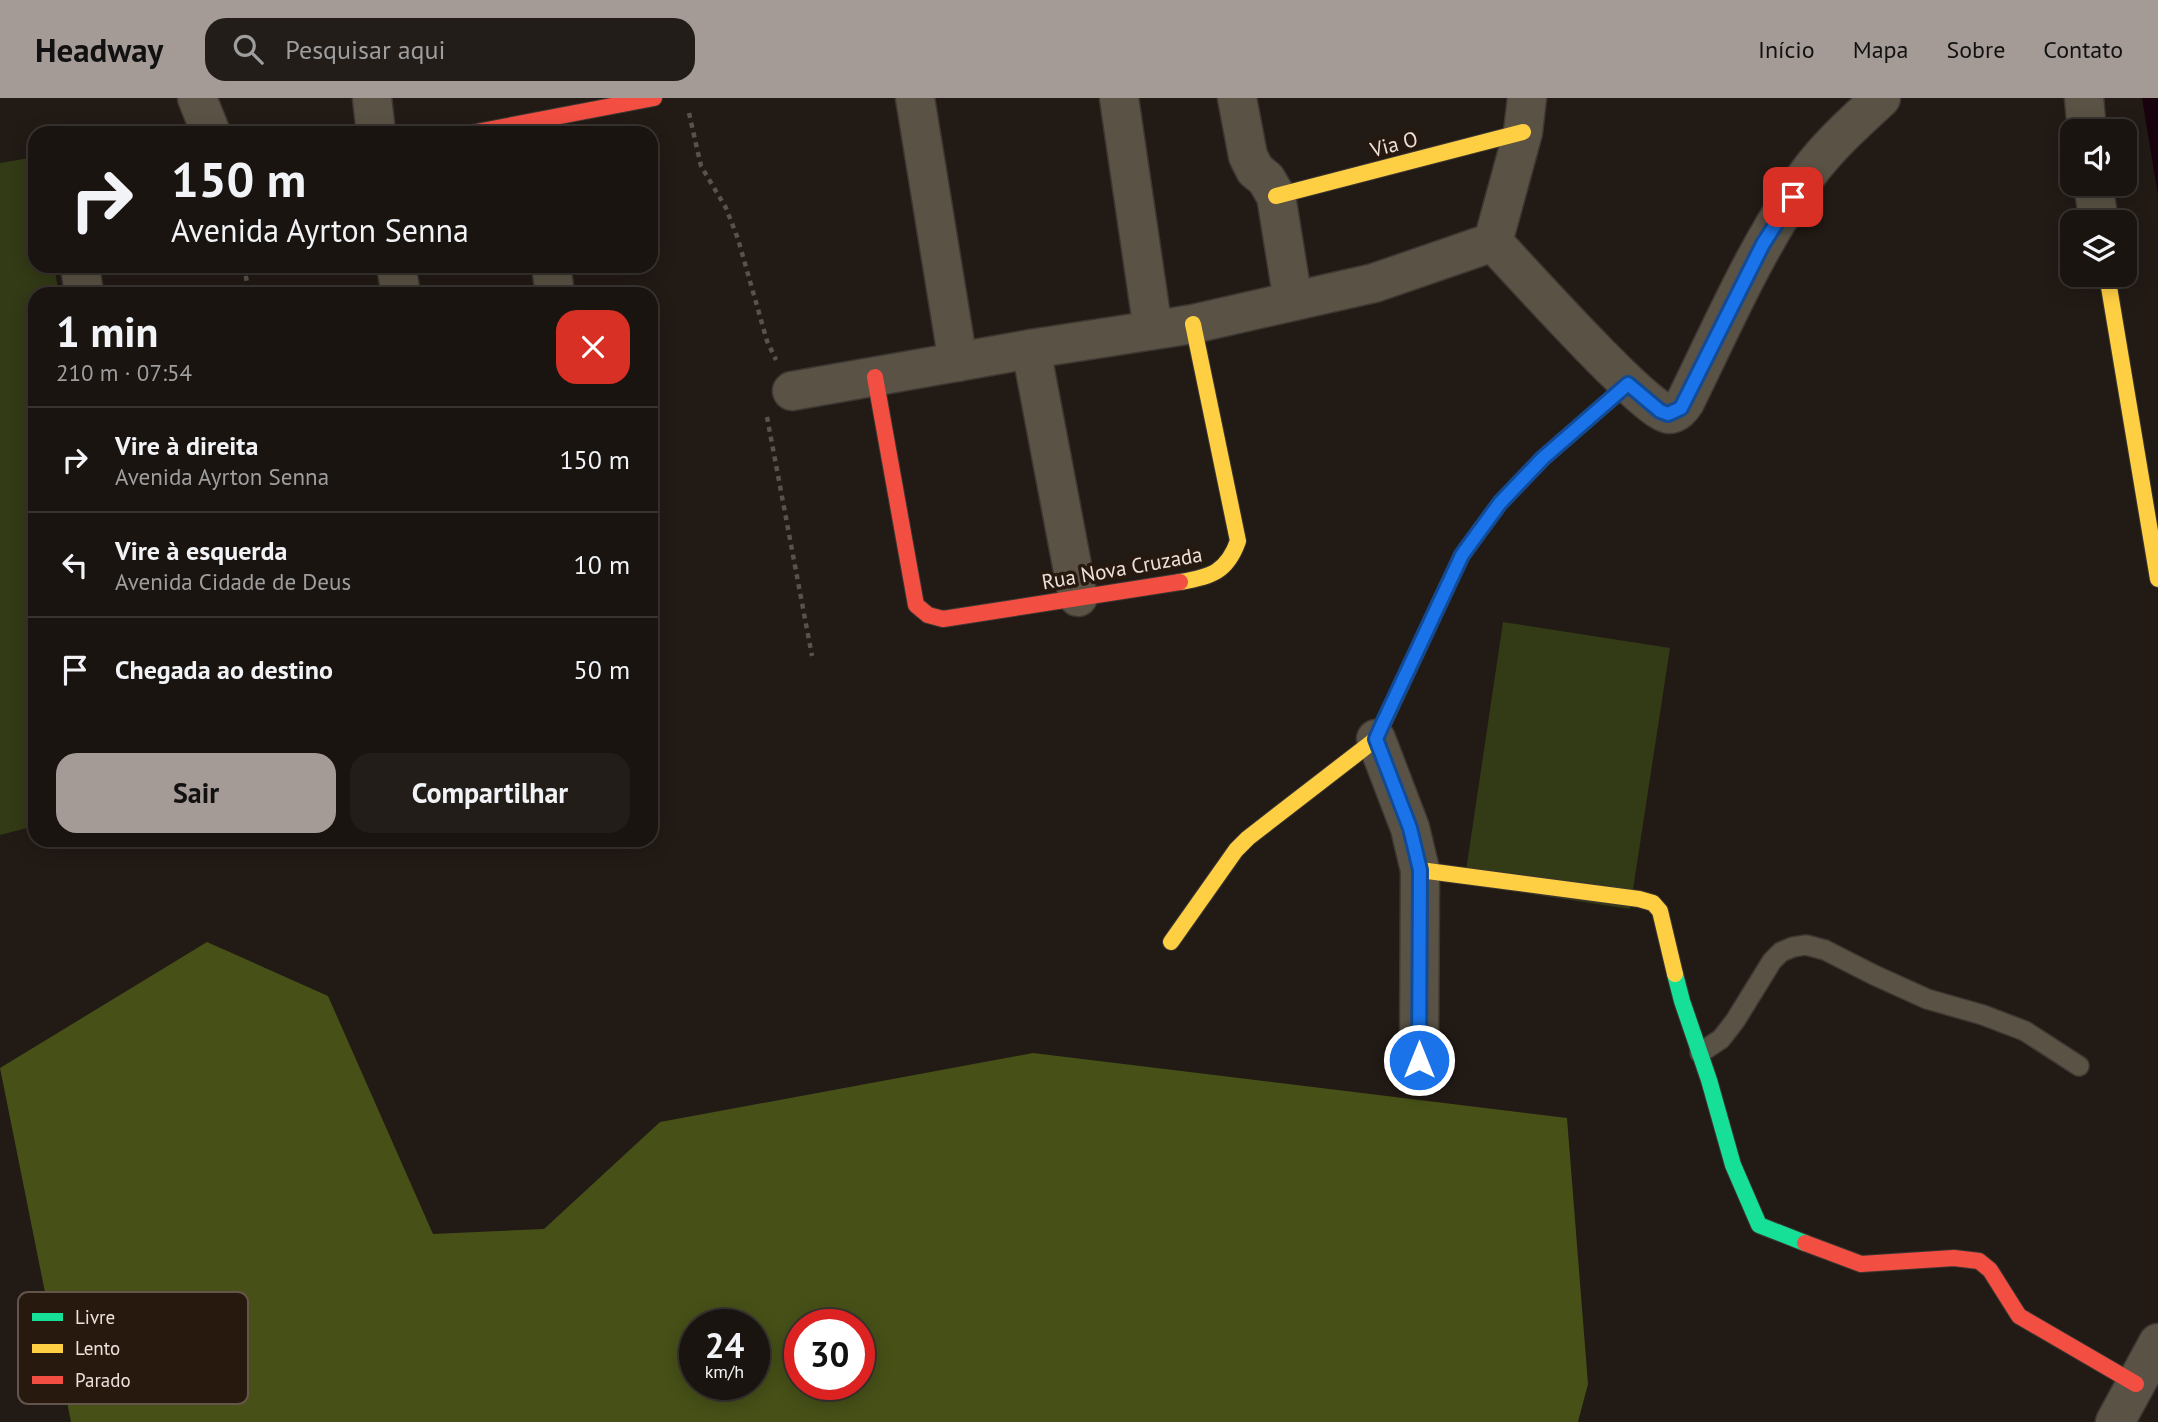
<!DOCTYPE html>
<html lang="pt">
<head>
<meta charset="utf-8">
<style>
  :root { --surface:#1a1410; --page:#231d19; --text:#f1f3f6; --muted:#9f9e9f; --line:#383330; --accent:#a59b96 }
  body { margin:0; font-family:"PT Sans",sans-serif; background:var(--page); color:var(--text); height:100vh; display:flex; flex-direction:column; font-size:26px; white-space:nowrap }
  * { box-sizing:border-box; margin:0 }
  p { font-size:23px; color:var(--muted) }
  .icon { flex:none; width:38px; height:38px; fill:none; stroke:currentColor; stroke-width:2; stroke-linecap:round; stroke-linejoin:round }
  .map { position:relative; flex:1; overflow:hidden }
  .drawer { position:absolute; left:28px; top:189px; width:630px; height:560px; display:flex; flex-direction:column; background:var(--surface); border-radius:21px; box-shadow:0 4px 18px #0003,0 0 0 2px var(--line) }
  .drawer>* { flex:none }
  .hud { position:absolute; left:28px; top:28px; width:630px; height:147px; border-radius:21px; box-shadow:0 4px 18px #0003,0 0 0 2px var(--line); background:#1a1410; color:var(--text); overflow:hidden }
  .tools { position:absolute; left:2060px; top:21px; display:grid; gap:14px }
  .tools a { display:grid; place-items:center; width:77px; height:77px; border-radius:14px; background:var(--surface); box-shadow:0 4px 18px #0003,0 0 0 2px var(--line); font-size:35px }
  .speed { position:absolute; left:679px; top:1211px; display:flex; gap:14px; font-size:35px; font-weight:700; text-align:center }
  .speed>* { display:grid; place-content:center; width:91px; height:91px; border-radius:50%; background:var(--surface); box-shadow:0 4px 18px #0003,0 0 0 2px var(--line); line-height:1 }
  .speed small { font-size:18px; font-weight:400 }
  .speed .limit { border:10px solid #d22; background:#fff; color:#111 }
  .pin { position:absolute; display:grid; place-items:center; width:60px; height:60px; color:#fff; margin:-30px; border-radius:14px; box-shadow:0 4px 10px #0006 }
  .me { position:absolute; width:77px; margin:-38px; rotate:0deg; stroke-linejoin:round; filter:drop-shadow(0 0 5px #0008) }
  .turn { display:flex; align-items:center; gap:24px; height:147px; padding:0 28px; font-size:32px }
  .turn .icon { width:91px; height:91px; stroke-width:2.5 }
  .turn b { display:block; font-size:49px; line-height:60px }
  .round { display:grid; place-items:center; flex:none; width:74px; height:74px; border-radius:21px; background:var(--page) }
  .overview { display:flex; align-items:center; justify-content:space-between; height:119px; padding:0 28px }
  h1 { font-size:42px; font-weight:700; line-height:52px }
  .primary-button { display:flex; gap:14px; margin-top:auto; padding:14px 28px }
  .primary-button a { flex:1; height:80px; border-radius:21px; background:var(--accent); color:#111; font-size:28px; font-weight:700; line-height:80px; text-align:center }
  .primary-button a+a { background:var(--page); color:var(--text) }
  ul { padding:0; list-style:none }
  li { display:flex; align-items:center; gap:21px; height:105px; padding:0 28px; border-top:2px solid var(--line) }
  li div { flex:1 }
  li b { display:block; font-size:26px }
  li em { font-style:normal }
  header { display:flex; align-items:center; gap:42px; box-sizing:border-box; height:98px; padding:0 35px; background:var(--accent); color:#111 }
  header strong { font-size:33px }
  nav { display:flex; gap:38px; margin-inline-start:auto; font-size:24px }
  .search { width:490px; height:63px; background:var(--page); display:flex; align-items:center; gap:18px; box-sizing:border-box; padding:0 24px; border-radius:21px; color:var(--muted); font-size:26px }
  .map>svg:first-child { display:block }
</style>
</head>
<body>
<header>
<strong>Headway</strong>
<div class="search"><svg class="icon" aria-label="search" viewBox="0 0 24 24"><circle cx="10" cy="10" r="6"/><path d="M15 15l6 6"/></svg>Pesquisar aqui</div>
<nav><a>Início</a><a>Mapa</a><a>Sobre</a><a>Contato</a></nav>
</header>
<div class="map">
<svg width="2158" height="1324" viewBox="0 0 2158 1324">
  <rect width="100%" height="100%" fill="#221a15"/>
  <!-- green -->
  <g fill="#333a16">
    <polygon points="35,59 35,168 54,168 59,196 35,196 35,728 0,737 0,65"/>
    <polygon points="1503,524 1670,550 1630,811 1464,786"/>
  </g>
  <!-- forest -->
  <path fill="#465017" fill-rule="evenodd" d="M207 844 328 898 433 1136 544 1131 660 1024 1033 955 1567 1020 1588 1286 1578 1324H71L0 970ZM695 1227H754V1286H695ZM800 1227H859V1286H800Z"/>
  <!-- water -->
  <polygon fill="#17020d" points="2142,0 2158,0 2158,97"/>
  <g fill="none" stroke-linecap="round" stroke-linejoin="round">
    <!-- lane casing -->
    <g stroke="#3d3732" stroke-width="22">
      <polyline id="lane" points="1700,955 1721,941 1735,923 1772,863 1781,854 1793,849 1806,847 1825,852 1874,877 1927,901 1983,917 2025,933 2079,968"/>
    </g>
    <!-- street casing -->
    <g stroke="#3d3732" stroke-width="41">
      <g id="street">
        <polyline points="197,0 211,35"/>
        <polyline points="372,0 376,35"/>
        <polyline points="915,0 958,264"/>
        <polyline points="1119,0 1153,232"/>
        <polyline points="1237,0 1248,58 1255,72 1266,81 1276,98 1293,203"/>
        <polyline points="2084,0 2087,33"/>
        <polyline points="2093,86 2099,124"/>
        <path d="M1493 144C1516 168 1648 316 1669 316 1676 316 1682 309 1685 304 1723 227 1757 147 1807 77 1827 49 1855 24 1881 0"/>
        <polyline points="1493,144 1523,34 1527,0"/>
        <polyline points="80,168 84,196"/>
        <polyline points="396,168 401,196"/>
        <polyline points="551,168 555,196"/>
        <polyline points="1031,251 1078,499"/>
        <polyline points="792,293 1031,251 1193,226 1374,185 1493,144"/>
        <polyline points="1376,641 1410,730 1420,772 1419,962"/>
        <polyline points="2115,1324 2158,1245"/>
      </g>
    </g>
    <!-- fast casing -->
    <g stroke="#3d3732" stroke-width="18">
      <polyline id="fast" points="1675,876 1682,903 1709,982 1733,1067 1759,1127 1805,1145"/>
    </g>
    <!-- slow casing -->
    <g stroke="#3d3732" stroke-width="18">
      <g id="slow">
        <polyline points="1276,98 1523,34"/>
        <polyline points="2107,177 2158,481"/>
        <path d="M1180 484C1211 479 1227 474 1238 443L1193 226"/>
        <polyline points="1420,772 1639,801 1653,805 1660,813 1675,876"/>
        <polyline points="1171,844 1236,752 1248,740 1376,641 1432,521"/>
      </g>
    </g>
    <!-- jam casing -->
    <g stroke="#3d3732" stroke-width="18">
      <g id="jam">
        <polyline points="471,35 654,0"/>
        <polyline points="875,279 916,507 928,517 943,521 1180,484"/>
        <polyline points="1432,521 1462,457 1500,405 1543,360 1628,286"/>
        <polyline points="1805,1145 1861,1166 1954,1160 1979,1163 1990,1172 2019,1218 2136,1286"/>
      </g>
    </g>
    <!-- path -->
    <g stroke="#585249" stroke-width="4.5" stroke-dasharray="5 5" stroke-linecap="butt">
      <polyline points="689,15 701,68 726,110 738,141 767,243 776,262"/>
      <polyline points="244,168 249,196"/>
      <polyline points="767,319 812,558"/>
    </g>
    <!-- lane -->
    <use href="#lane" stroke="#5a5345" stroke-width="19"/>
    <!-- street -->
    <use href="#street" stroke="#5a5345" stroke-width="38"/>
    <!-- fast -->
    <use href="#fast" stroke="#16e098" stroke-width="16"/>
    <!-- slow -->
    <use href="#slow" stroke="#ffcf43" stroke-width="16"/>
    <!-- jam -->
    <use href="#jam" stroke="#f24e42" stroke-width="16"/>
  </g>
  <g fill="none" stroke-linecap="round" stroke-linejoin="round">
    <!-- route casing -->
    <g stroke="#114b97" stroke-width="18">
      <polyline id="route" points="1419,962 1420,772 1410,730 1376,641 1383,625 1462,457 1500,405 1543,360 1628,286 1660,313 1668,316 1681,310 1763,146 1793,99"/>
    </g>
    <!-- route -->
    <use href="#route" stroke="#1a73e8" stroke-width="12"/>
  </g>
  <g text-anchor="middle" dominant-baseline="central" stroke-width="7" stroke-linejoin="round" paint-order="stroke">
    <!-- street labels -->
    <g font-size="21" fill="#ece1db" stroke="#28190f">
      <text transform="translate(1394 46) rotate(-15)">Via O</text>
      <text transform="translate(1122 470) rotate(-10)">Rua Nova Cruzada</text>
    </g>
  </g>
  <!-- legend -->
  <rect x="18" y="1194" width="230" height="112" rx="10" fill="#28190f" stroke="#63554c" stroke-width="2"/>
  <rect x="32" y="1215" width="31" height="8" fill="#16e098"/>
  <rect x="32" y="1246" width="31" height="9" fill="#ffcf43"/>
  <rect x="32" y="1278" width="31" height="8" fill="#f24e42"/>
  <g font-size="19" fill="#ece1db">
    <text x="75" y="1226">Livre</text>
    <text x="75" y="1257">Lento</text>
    <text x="75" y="1289">Parado</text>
  </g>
</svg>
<div class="tools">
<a><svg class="icon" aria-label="sound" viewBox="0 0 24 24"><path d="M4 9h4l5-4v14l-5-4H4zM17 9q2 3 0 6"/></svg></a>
<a><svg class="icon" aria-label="layers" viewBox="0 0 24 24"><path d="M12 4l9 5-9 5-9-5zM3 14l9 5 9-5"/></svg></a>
</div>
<div class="speed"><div>24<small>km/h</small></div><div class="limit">30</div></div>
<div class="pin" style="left:1793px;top:99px;background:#d93025"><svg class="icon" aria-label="arrive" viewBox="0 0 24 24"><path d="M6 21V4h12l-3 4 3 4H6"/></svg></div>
<svg class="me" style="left:1419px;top:962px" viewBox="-20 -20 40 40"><circle r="17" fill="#1a73e8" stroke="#fff" stroke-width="3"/><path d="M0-11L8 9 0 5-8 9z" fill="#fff"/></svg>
<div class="hud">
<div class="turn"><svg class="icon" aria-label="right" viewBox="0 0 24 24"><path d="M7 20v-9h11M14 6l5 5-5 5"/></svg><div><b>150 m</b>Avenida Ayrton Senna</div></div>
</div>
<section class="drawer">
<div class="overview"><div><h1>1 min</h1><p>210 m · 07:54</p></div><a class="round" style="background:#d93025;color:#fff"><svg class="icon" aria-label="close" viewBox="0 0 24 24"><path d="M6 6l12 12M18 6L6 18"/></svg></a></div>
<ul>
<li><svg class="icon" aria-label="right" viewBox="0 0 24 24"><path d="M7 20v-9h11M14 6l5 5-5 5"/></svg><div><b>Vire à direita</b><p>Avenida Ayrton Senna</p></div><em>150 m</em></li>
<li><svg class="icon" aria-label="left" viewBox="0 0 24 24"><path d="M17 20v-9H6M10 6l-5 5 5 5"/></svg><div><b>Vire à esquerda</b><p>Avenida Cidade de Deus</p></div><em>10 m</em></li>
<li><svg class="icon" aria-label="arrive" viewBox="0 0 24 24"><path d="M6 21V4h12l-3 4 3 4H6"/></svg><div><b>Chegada ao destino</b></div><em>50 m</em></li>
</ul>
<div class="primary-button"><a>Sair</a><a>Compartilhar</a></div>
</section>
</div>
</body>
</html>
